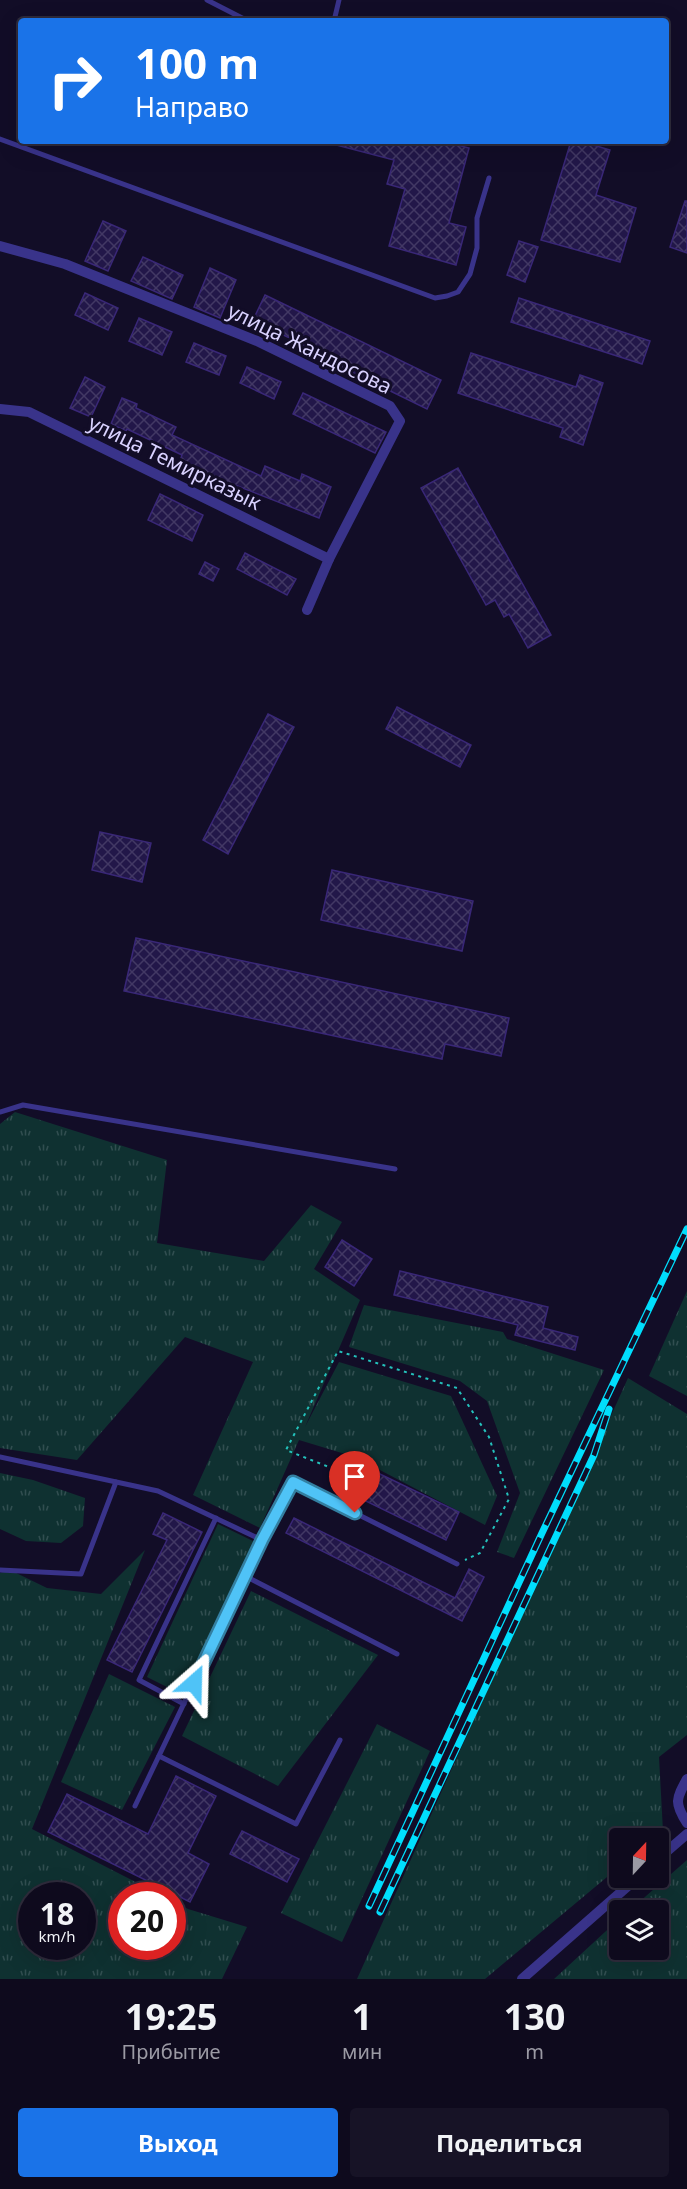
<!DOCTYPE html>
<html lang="ru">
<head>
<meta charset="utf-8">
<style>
  :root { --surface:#0e0a1d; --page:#171326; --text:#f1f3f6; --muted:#9b9aa4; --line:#2e2b3b; --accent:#1a73e8 }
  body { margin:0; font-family:"Noto Sans",sans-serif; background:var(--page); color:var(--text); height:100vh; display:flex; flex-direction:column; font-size:22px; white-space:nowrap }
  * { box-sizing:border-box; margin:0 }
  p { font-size:20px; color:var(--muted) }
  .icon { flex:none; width:33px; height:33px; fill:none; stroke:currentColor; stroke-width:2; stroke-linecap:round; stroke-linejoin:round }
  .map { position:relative; height:1979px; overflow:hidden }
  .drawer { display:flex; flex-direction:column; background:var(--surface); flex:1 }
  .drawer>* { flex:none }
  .guide { position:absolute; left:18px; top:18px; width:651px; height:126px; border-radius:6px; box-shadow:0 6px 24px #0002,0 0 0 2px var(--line); background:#1a73e8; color:#fff; overflow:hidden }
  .needle { width:39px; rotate:22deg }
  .controls { position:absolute; left:609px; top:1828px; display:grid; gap:12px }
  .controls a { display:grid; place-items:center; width:60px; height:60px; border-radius:6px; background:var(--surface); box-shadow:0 6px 24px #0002,0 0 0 2px var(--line); font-size:30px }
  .speed { position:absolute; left:18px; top:1882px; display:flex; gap:12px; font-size:30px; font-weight:700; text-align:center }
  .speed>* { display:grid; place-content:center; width:78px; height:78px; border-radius:50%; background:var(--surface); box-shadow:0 6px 24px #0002,0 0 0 2px var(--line); line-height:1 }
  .speed small { font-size:15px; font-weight:400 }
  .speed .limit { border:9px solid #d22; background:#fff; color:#111 }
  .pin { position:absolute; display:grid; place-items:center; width:51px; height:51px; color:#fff; margin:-62px -26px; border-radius:50% 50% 50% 0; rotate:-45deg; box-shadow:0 0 6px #0007 }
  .pin .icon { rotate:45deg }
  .me { position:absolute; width:66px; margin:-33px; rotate:25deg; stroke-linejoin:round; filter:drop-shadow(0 0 4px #0008) }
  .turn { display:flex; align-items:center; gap:21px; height:126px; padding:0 18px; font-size:27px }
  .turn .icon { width:78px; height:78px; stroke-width:2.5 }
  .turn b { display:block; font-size:42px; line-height:51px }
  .eta { display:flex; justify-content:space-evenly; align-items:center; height:102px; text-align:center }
  .eta b { font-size:36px; font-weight:700; line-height:42px }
  .primary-button { display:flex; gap:12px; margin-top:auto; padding:12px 18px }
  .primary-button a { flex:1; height:69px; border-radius:6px; background:var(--accent); color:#fff; font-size:24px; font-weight:700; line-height:69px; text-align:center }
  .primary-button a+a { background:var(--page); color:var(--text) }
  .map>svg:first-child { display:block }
</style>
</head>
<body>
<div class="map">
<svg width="687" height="1979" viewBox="0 0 687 1979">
  <defs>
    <pattern id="grass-tufts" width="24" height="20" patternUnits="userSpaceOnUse" patternTransform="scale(1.5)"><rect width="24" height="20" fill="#0f3131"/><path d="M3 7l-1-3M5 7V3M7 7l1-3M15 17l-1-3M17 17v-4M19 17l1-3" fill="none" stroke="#314e50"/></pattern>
    <pattern id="building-cross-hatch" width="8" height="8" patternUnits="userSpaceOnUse" patternTransform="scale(1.5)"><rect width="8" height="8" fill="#221749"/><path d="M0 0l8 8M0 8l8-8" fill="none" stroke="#423864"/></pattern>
  </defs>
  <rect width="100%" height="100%" fill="#120d27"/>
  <!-- grass -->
  <g fill="url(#grass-tufts)" fill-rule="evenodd">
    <polygon points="15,1112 167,1160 157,1243 264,1261 311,1205 342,1222 314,1269 360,1300 305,1427 339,1362 451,1396 497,1496 485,1525 355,1457 299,1440 260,1528 193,1495 253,1362 185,1337 77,1460 0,1448 0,1124"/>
    <polygon points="687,1291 687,1396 649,1376"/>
    <polygon points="364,1305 503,1332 507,1339 604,1370 514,1558 497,1552 520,1493 487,1401 460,1381 349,1347"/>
    <polygon points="628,1378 687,1414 687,1735 659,1757 663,1831 654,1839 620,1839 619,1867 485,1979 357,1979"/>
    <polygon points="0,1473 33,1480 85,1498 83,1526 61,1543 26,1541 0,1529"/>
    <polygon points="218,1524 255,1542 183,1695 147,1677"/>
    <path d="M145 1550 32 1829 163 1896H122V1947H172L173 1901 188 1909 247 1927 222 1979H0V1573L10 1570 47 1588 101 1594ZM32 1896H82V1947H32Z"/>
    <polygon points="251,1591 378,1655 278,1786 182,1736"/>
    <polygon points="109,1674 175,1707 122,1810 61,1782"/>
    <polygon points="377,1724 430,1751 342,1942 281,1913"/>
    <polygon points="687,1860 687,1979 554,1979 619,1919 620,1950 658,1950 658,1911 629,1911"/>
  </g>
  <!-- building -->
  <g fill="url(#building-cross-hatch)" stroke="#392777" stroke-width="1.5">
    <polygon points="336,141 442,141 469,148 449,223 466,227 456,265 389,246 405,189 387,184 394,160 336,145"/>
    <polygon points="571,141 580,141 610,150 596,195 636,208 620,262 541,240"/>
    <polygon points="685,201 687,201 687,253 670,247"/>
    <polygon points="103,221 126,231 108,271 85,261"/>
    <polygon points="519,241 538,247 525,282 507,275"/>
    <polygon points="143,257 183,275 172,299 131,281"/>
    <polygon points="210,268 236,280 220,318 194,307"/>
    <polygon points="85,293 118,308 108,330 75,315"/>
    <polygon points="265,295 441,380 427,409 325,359 326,356 253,320"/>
    <polygon points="519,298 650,341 642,364 511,322"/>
    <polygon points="139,318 172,332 162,355 129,341"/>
    <polygon points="194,343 226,356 219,375 186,362"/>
    <polygon points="471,353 576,387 580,375 603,383 583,445 560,437 563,428 458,393"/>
    <polygon points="247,367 281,382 274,399 240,383"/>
    <polygon points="85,377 105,387 91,417 70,408"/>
    <polygon points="303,393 386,432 375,453 293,414"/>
    <polygon points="122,398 137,404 136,408 176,427 172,435 261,476 265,466 300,481 302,474 331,487 319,518 235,485 232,491 213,483 216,477 180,461 182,455 127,429 126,431 111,424"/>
    <polygon points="458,468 551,635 528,648 509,614 504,617 495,600 486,605 421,488"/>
    <polygon points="160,494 203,515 192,541 148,520"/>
    <polygon points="245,553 296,579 287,595 237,569"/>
    <polygon points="205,562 219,569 213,581 199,574"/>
    <polygon points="397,707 471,745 460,767 386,729"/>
    <polygon points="268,714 294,727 228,854 203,840"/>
    <polygon points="100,832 151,843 142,882 92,870"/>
    <polygon points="332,870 473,901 462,951 321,920"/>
    <polygon points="136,938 509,1018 501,1056 445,1044 442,1059 124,991"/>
    <polygon points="342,1240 372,1259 354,1286 325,1267"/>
    <polygon points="400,1271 548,1307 543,1328 578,1337 575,1350 515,1335 518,1325 394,1295"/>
    <polygon points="355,1462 459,1512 446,1540 341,1489"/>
    <polygon points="163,1513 202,1532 132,1672 107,1660 167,1540 153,1534"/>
    <polygon points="294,1518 455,1598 469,1569 484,1577 462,1621 286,1533"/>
    <polygon points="176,1776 216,1796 188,1853 209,1864 190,1902 48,1832 67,1794 148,1834"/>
    <polygon points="242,1831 299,1859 287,1882 230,1854"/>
  </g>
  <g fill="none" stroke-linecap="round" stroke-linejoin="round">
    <!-- path -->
    <polyline stroke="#24c2bc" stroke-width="2" stroke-dasharray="3 4.5" stroke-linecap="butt" points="334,1469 286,1450 338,1351 457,1388 489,1437 509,1499 480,1553 465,1560"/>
    <!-- service -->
    <g stroke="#39338a" stroke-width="5">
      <polyline points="207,0 248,21"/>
      <polyline points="334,21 339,0"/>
      <polyline points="0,139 435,298 447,296 458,292 470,274 477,248 477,218 489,178"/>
      <polyline points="0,1112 23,1105 395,1169"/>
      <polyline points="0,1457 158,1491 262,1540 135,1806"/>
      <polyline points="262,1540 293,1482 457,1564"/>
      <polyline points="0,1570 81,1574 116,1482"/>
      <polyline points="245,1576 397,1654"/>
      <polyline points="184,1704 139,1680 216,1518"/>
      <polyline points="159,1756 296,1824 340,1740"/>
    </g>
    <!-- minor -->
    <g stroke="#39338a" stroke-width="10">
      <polyline points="0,246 65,264 257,341 390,406 400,421 329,559 307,610"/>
      <polyline points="0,409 29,412 329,559"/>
      <path d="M687 1779C676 1799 674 1803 687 1823"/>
      <polyline points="658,1859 687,1834"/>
      <polyline points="522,1979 637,1878"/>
    </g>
    <!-- rail casing -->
    <g stroke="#00defd" stroke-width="7">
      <g id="rail">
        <polyline points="369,1906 542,1533 687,1229"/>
        <polyline points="380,1912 594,1455 609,1409"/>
      </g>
    </g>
    <!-- rail -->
    <use href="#rail" stroke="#120d27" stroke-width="4.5" stroke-dasharray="14" stroke-linecap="butt"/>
  </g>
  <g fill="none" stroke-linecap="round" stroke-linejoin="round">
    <!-- route casing -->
    <g stroke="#337fa1" stroke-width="15">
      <polyline id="route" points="194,1683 262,1540 293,1482 355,1513"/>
    </g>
    <!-- route -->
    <use href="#route" stroke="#4fc3f7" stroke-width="10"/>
  </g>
  <g text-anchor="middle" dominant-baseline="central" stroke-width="6" stroke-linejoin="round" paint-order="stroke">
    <!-- street labels -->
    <g font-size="21" fill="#d9d2ff" stroke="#120d27">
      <text transform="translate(310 348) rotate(26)">улица Жандосова</text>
      <text transform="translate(175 462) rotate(26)">улица Темирказык</text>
    </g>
  </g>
</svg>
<div class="controls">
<a><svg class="needle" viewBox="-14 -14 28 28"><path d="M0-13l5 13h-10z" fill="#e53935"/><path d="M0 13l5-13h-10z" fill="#9b9aa4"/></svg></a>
<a><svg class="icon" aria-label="layers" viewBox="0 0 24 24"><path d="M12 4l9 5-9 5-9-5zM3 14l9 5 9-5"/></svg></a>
</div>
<div class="speed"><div>18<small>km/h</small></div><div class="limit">20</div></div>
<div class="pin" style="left:355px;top:1513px;background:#d93025"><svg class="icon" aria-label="arrive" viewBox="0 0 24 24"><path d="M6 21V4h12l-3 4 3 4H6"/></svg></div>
<svg class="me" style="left:194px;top:1683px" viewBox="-20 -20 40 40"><path d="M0-17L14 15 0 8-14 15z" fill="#4fc3f7" stroke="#fff" stroke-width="4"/></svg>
<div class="guide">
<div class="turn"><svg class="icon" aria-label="right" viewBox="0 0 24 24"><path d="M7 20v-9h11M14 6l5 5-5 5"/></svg><div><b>100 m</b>Направо</div></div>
</div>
</div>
<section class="drawer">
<div class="eta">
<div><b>19:25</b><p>Прибытие</p></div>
<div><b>1</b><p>мин</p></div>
<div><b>130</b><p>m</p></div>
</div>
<div class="primary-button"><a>Выход</a><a>Поделиться</a></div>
</section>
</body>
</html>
